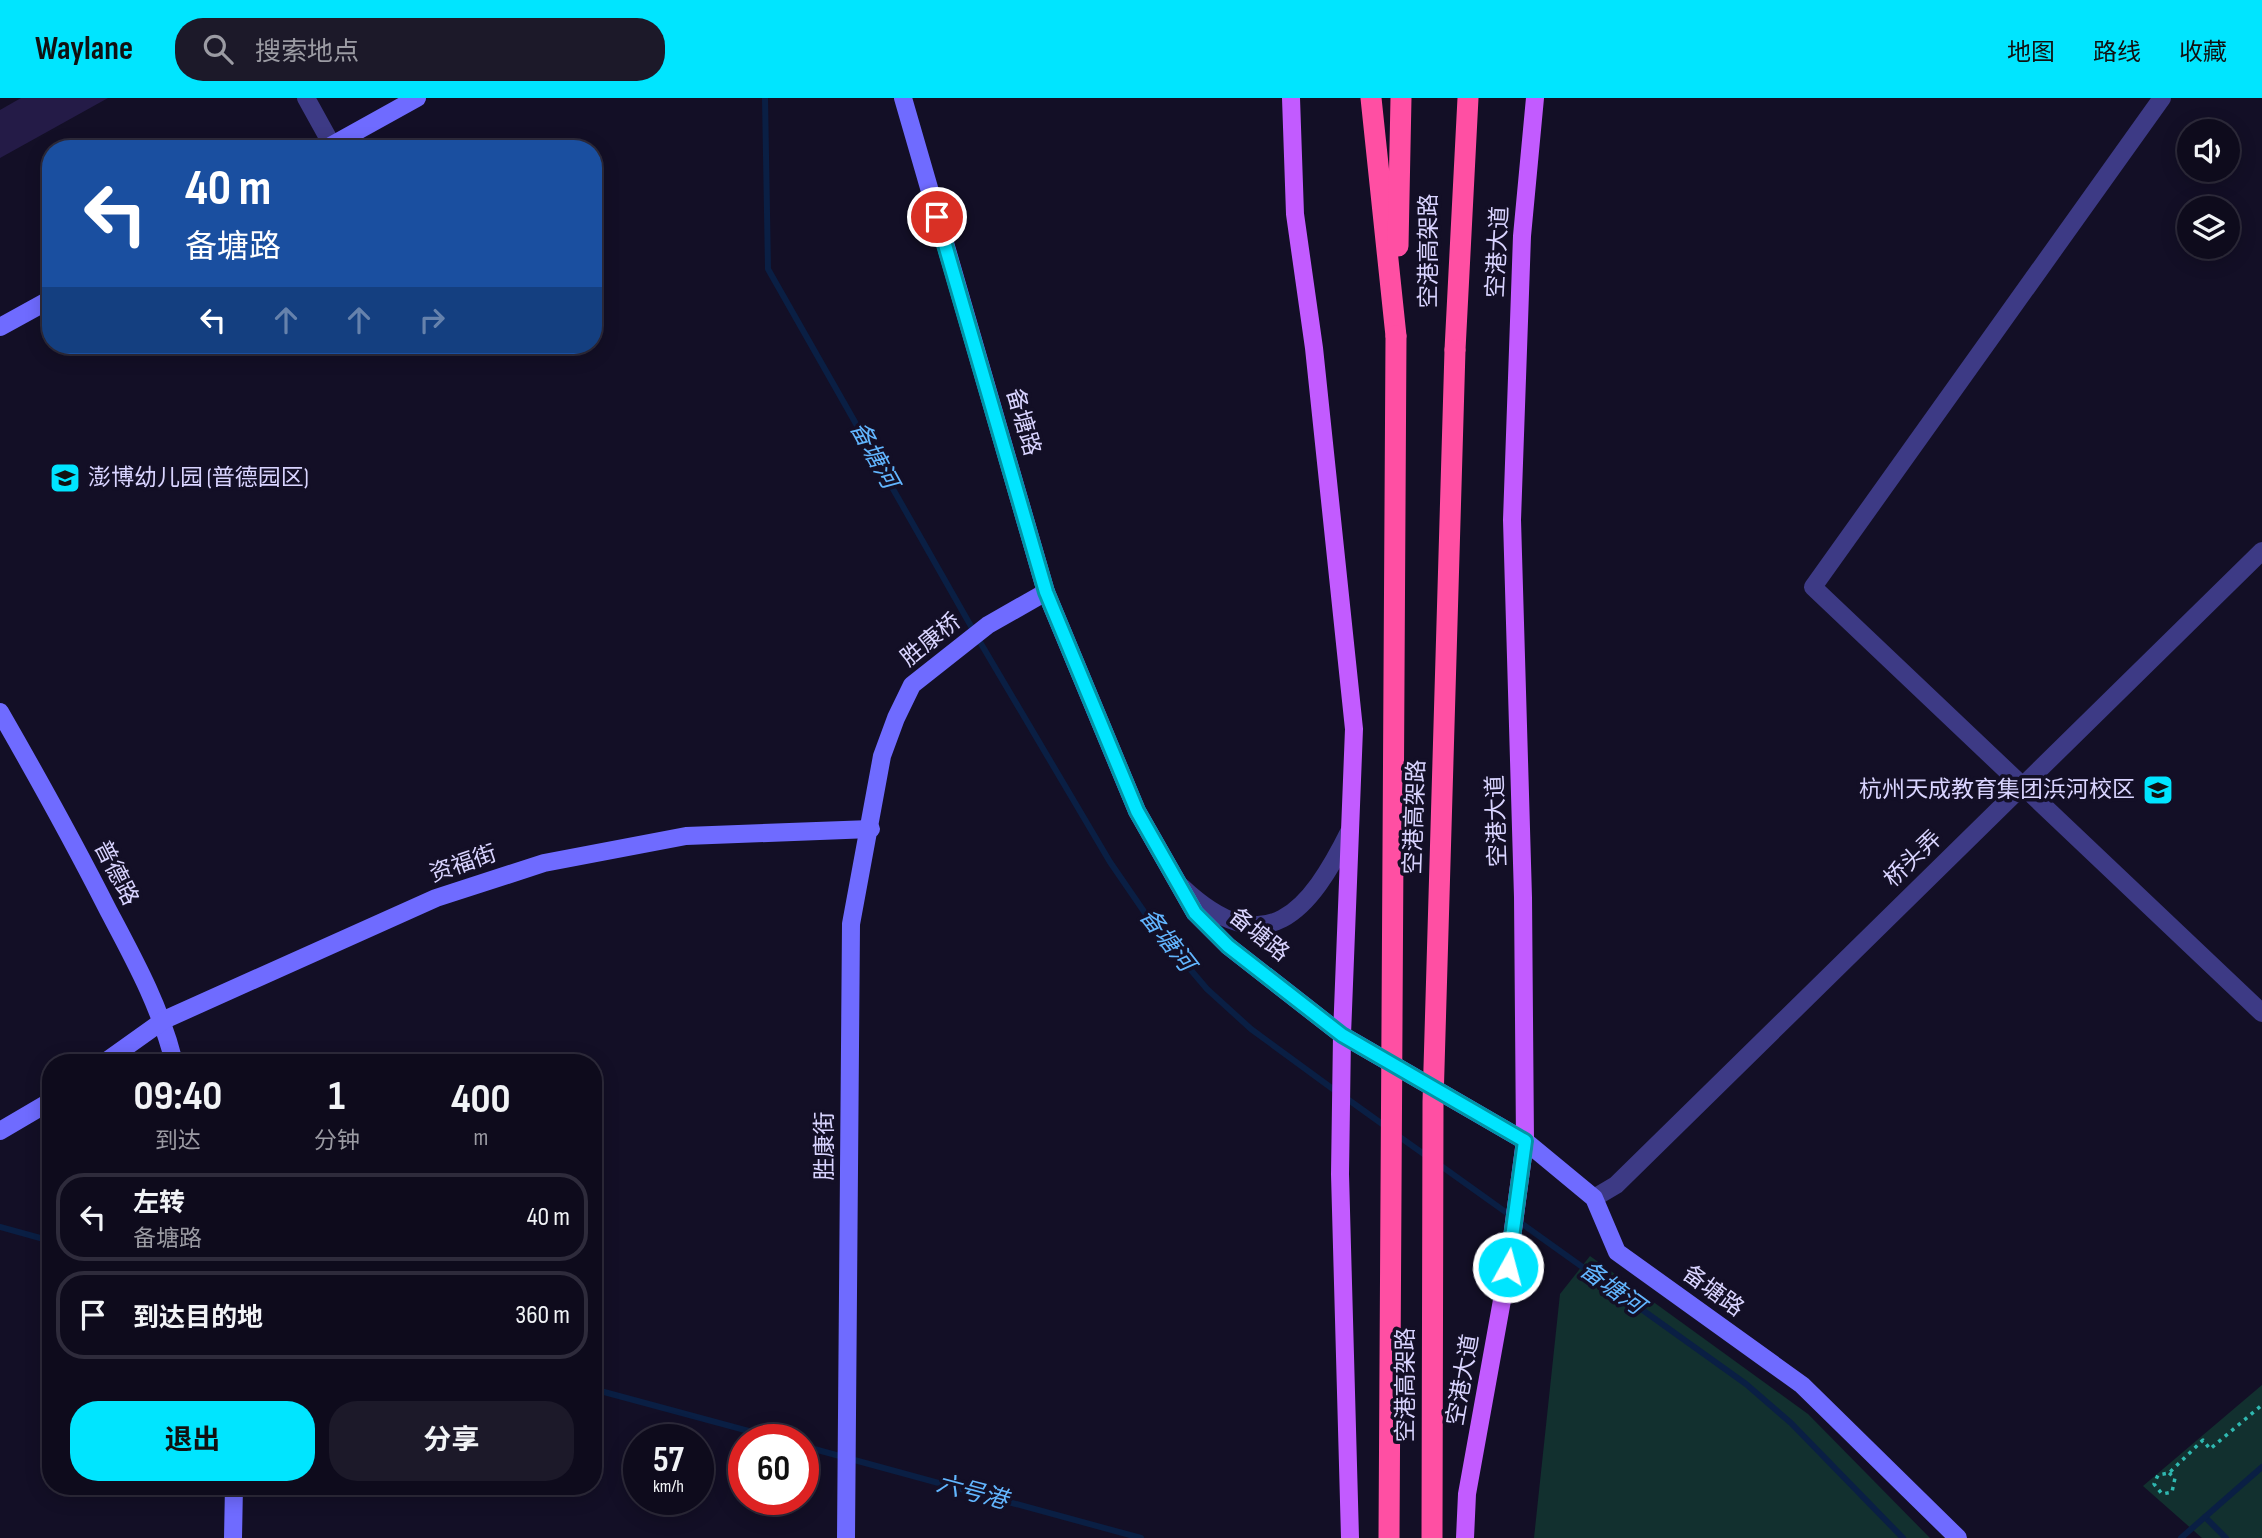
<!DOCTYPE html>
<html lang="zh">
<head>
<meta charset="utf-8">
<style>
  :root { --surface:#0e0b1c; --page:#1c1929; --text:#f1f3f6; --muted:#9b9ba3; --line:#2e2b3b; --accent:#00e5ff }
  body { margin:0; font-family:"Sofia Sans Condensed","Noto Sans SC",sans-serif; background:var(--page); color:var(--text); height:100vh; display:flex; flex-direction:column; font-size:26px; white-space:nowrap }
  * { box-sizing:border-box; margin:0 }
  p { font-size:23px; color:var(--muted) }
  .icon { flex:none; width:38px; height:38px; fill:none; stroke:currentColor; stroke-width:2; stroke-linecap:round; stroke-linejoin:round }
  .map { position:relative; flex:1; overflow:hidden }
  .details { position:absolute; left:42px; top:956px; width:560px; height:441px; display:flex; flex-direction:column; background:var(--surface); border-radius:28px; box-shadow:0 4px 18px #0003,0 0 0 2px var(--line) }
  .details>* { flex:none }
  .banner { position:absolute; left:42px; top:42px; width:560px; height:214px; border-radius:28px; box-shadow:0 4px 18px #0003,0 0 0 2px var(--line); background:#1a4fa0; color:#fff; overflow:hidden }
  .fabs { position:absolute; left:2177px; top:21px; display:grid; gap:14px }
  .fabs a { display:grid; place-items:center; width:63px; height:63px; border-radius:50%; background:var(--surface); box-shadow:0 4px 18px #0003,0 0 0 2px var(--line); font-size:35px }
  .speed { position:absolute; left:623px; top:1326px; display:flex; gap:14px; font-size:35px; font-weight:700; text-align:center }
  .speed>* { display:grid; place-content:center; width:91px; height:91px; border-radius:50%; background:var(--surface); box-shadow:0 4px 18px #0003,0 0 0 2px var(--line); line-height:1 }
  .speed small { font-size:18px; font-weight:400 }
  .speed .limit { border:10px solid #d22; background:#fff; color:#111 }
  .pin { position:absolute; display:grid; place-items:center; width:60px; height:60px; color:#fff; margin:-30px; border:4px solid #fff; border-radius:50%; box-shadow:0 2px 7px #0007 }
  .me { position:absolute; width:77px; margin:-38px; rotate:7deg; stroke-linejoin:round; filter:drop-shadow(0 0 5px #0008) }
  .turn { display:flex; align-items:center; gap:24px; height:147px; padding:0 28px; font-size:32px }
  .turn .icon { width:91px; height:91px; stroke-width:2.5 }
  .turn b { display:block; font-size:49px; line-height:60px }
  .lanes { display:flex; align-items:center; height:66px; padding:0 28px; background:#0003; justify-content:center; gap:35px; direction:ltr }
  .lanes .off { opacity:.35 }
  .eta { display:flex; justify-content:space-evenly; align-items:center; height:119px; text-align:center }
  .eta b { font-size:42px; font-weight:700; line-height:49px }
  .button { display:flex; gap:14px; margin-top:auto; padding:14px 28px }
  .button a { flex:1; height:80px; border-radius:28px; background:var(--accent); color:#111; font-size:28px; font-weight:700; line-height:80px; text-align:center }
  .button a+a { background:var(--page); color:var(--text) }
  ul { padding:0; list-style:none }
  li { display:flex; align-items:center; gap:21px; height:88px; margin:0 14px 10px; padding:0 14px; border:4px solid var(--line); border-radius:28px }
  li div { flex:1 }
  li b { display:block; font-size:26px }
  li em { font-style:normal }
  header { display:flex; align-items:center; gap:42px; box-sizing:border-box; height:98px; padding:0 35px; background:var(--accent); color:#111 }
  header strong { font-size:33px }
  nav { display:flex; gap:38px; margin-inline-start:auto; font-size:24px }
  .search { width:490px; height:63px; background:var(--page); display:flex; align-items:center; gap:18px; box-sizing:border-box; padding:0 24px; border-radius:28px; color:var(--muted); font-size:26px }
  .map>svg:first-child { display:block }
</style>
</head>
<body>
<header>
<strong>Waylane</strong>
<div class="search"><svg class="icon" aria-label="search" viewBox="0 0 24 24"><circle cx="10" cy="10" r="6"/><path d="M15 15l6 6"/></svg>搜索地点</div>
<nav><a>地图</a><a>路线</a><a>收藏</a></nav>
</header>
<div class="map">
<svg width="2262" height="1440" viewBox="0 0 2262 1440">
  <rect width="100%" height="100%" fill="#130f26"/>
  <!-- green -->
  <g fill="#12302f">
    <polygon points="1590,1158 1808,1316 1930,1440 1534,1440 1560,1196"/>
    <polygon points="2262,1287 2262,1440 2202,1440 2143,1388"/>
  </g>
  <g fill="none" stroke-linecap="round" stroke-linejoin="round">
    <!-- stream -->
    <g stroke="#0a1f44" stroke-width="6">
      <polyline points="765,0 768,171 980,544 1110,764 1156,831 1207,891 1251,931 1337,994"/>
      <polyline points="1346,1000 1385,1028"/>
      <polyline points="1397,1037 1428,1059"/>
      <polyline points="1437,1065 1746,1286 1791,1325 1903,1440"/>
      <polyline points="0,1129 51,1143"/>
      <polyline points="593,1291 782,1342"/>
      <polyline points="803,1348 1141,1440"/>
      <polyline points="2205,1419 2226,1440"/>
      <polyline points="2181,1440 2262,1369"/>
    </g>
  </g>
  <!-- building -->
  <polygon fill="#241b47" points="21,0 108,0 0,60 0,12"/>
  <g fill="none" stroke-linecap="round" stroke-linejoin="round">
    <!-- path -->
    <polyline stroke="#2fb8b0" stroke-width="3.5" stroke-dasharray="3.5 5" stroke-linecap="butt" points="2169,1375 2175,1380 2172,1394 2162,1396 2154,1386 2158,1377 2169,1375 2203,1342 2210,1351 2262,1307"/>
    <!-- street -->
    <g stroke="#3d3a85" stroke-width="18">
      <polyline points="306,0 332,47"/>
      <polyline points="2162,0 1813,489 2262,915"/>
      <path d="M1182 789C1266 868 1310 813 1350 732"/>
      <polyline points="1594,1100 1616,1087 2262,453"/>
    </g>
    <!-- secondary -->
    <g stroke="#6f6bff" stroke-width="18">
      <polyline points="903,0 1046,494 1137,713 1195,815 1228,848 1342,937 1525,1043 1594,1100 1617,1154 1802,1287 1958,1440"/>
      <polyline points="325,51 417,0"/>
      <polyline points="0,229 51,201"/>
      <path d="M0 614C38 680 74 745 108 812 135 863 160 908 174 964"/>
      <polyline points="105,964 164,922 436,800 544,765 686,738 871,731"/>
      <polyline points="0,1033 51,1003"/>
      <polyline points="233,1440 234,1388"/>
      <polyline points="846,1440 851,826 882,658 896,620 912,587 988,527 1046,494"/>
    </g>
    <!-- primary -->
    <g stroke="#c25bff" stroke-width="18">
      <polyline points="1291,0 1295,116 1314,250 1354,631 1342,937 1340,1076 1350,1440"/>
      <polyline points="1465,1440 1467,1396 1508,1169 1525,1043 1523,799 1512,422 1522,138 1535,0"/>
    </g>
    <!-- highway -->
    <g stroke="#ff4fa3" stroke-width="21">
      <polyline points="1371,0 1396,238"/>
      <polyline points="1398,148 1401,0"/>
      <polyline points="1455,252 1468,0"/>
    </g>
    <!-- highway-bridge -->
    <g stroke="#ff4fa3" stroke-width="21">
      <polyline points="1389,1440 1396,238"/>
      <polyline points="1432,1440 1433,1004 1455,252"/>
    </g>
  </g>
  <g fill="none" stroke-linecap="round" stroke-linejoin="round">
    <!-- route casing -->
    <g stroke="#0095a6" stroke-width="18">
      <polyline id="route" points="937,119 1046,494 1137,713 1195,815 1228,848 1342,937 1525,1043 1508,1169"/>
    </g>
    <!-- route -->
    <use href="#route" stroke="#00e5ff" stroke-width="12"/>
  </g>
  <!-- icons -->
  <defs>
    <g id="school-square" transform="scale(1.575)"><rect x="-9" y="-9" width="18" height="18" rx="4" fill="#00e5ff" stroke="#130f26"/><path d="M0-5L7-2L0 1L-7-2ZM-4 1L0 2.5L4 1V4Q0 6-4 4Z" fill="#111"/></g>
  </defs>
  <g fill-rule="evenodd">
    <use href="#school-square" x="65" y="380"/>
    <use href="#school-square" x="2158" y="692"/>
  </g>
  <g text-anchor="middle" dominant-baseline="central" stroke-width="7" stroke-linejoin="round" paint-order="stroke">
    <!-- street labels -->
    <g font-size="23" fill="#d9d4ff" stroke="#130f26">
      <text transform="translate(1429 153) rotate(-90)">空港高架路</text>
      <text transform="translate(1498 154) rotate(-87)">空港大道</text>
      <text transform="translate(1023 324) rotate(74)">备塘路</text>
      <text transform="translate(931 542) rotate(-39)">胜康桥</text>
      <text transform="translate(1415 719) rotate(-88)">空港高架路</text>
      <text transform="translate(1497 723) rotate(-92)">空港大道</text>
      <text transform="translate(1913 761) rotate(-44)">桥头弄</text>
      <text transform="translate(463 766) rotate(-19)">资福街</text>
      <text transform="translate(116 775) rotate(63)">普德路</text>
      <text transform="translate(1259 837) rotate(39)">备塘路</text>
      <text transform="translate(825 1048) rotate(-90)">胜康街</text>
      <text transform="translate(1713 1193) rotate(36)">备塘路</text>
      <text transform="translate(1463 1282) rotate(-80)">空港大道</text>
      <text transform="translate(1406 1287) rotate(-90)">空港高架路</text>
    </g>
    <!-- poi labels -->
    <g font-size="23" fill="#d9d4ff" stroke="#130f26" text-anchor="start">
      <text x="88" y="380">澎博幼儿园 (普德园区)</text>
      <text x="2135" y="692" text-anchor="end">杭州天成教育集团浜河校区</text>
    </g>
    <!-- water labels -->
    <g font-size="24" font-style="italic" fill="#62b6ff" stroke="#130f26">
      <text transform="translate(874 357) rotate(61)">备塘河</text>
      <text transform="translate(1167 842) rotate(52)">备塘河</text>
      <text transform="translate(1612 1190) rotate(36)">备塘河</text>
      <text transform="translate(972 1394) rotate(15)">六号港</text>
    </g>
  </g>
</svg>
<div class="fabs">
<a><svg class="icon" aria-label="sound" viewBox="0 0 24 24"><path d="M4 9h4l5-4v14l-5-4H4zM17 9q2 3 0 6"/></svg></a>
<a><svg class="icon" aria-label="layers" viewBox="0 0 24 24"><path d="M12 4l9 5-9 5-9-5zM3 14l9 5 9-5"/></svg></a>
</div>
<div class="speed"><div>57<small>km/h</small></div><div class="limit">60</div></div>
<div class="pin" style="left:937px;top:119px;background:#d93025"><svg class="icon" aria-label="arrive" viewBox="0 0 24 24"><path d="M6 21V4h12l-3 4 3 4H6"/></svg></div>
<svg class="me" style="left:1508px;top:1169px" viewBox="-20 -20 40 40"><circle r="17" fill="#00e5ff" stroke="#fff" stroke-width="3"/><path d="M0-11L8 9 0 5-8 9z" fill="#fff"/></svg>
<div class="banner">
<div class="turn"><svg class="icon" aria-label="left" viewBox="0 0 24 24"><path d="M17 20v-9H6M10 6l-5 5 5 5"/></svg><div><b>40 m</b>备塘路</div></div>
<div class="lanes"><svg class="icon" aria-label="left" viewBox="0 0 24 24"><path d="M17 20v-9H6M10 6l-5 5 5 5"/></svg><svg class="icon off" aria-label="ahead" viewBox="0 0 24 24"><path d="M12 20V5M6 11l6-6 6 6"/></svg><svg class="icon off" aria-label="ahead" viewBox="0 0 24 24"><path d="M12 20V5M6 11l6-6 6 6"/></svg><svg class="icon off" aria-label="right" viewBox="0 0 24 24"><path d="M7 20v-9h11M14 6l5 5-5 5"/></svg></div>
</div>
<section class="details">
<div class="eta">
<div><b>09:40</b><p>到达</p></div>
<div><b>1</b><p>分钟</p></div>
<div><b>400</b><p>m</p></div>
</div>
<ul>
<li><svg class="icon" aria-label="left" viewBox="0 0 24 24"><path d="M17 20v-9H6M10 6l-5 5 5 5"/></svg><div><b>左转</b><p>备塘路</p></div><em>40 m</em></li>
<li><svg class="icon" aria-label="arrive" viewBox="0 0 24 24"><path d="M6 21V4h12l-3 4 3 4H6"/></svg><div><b>到达目的地</b></div><em>360 m</em></li>
</ul>
<div class="button"><a>退出</a><a>分享</a></div>
</section>
</div>
</body>
</html>
